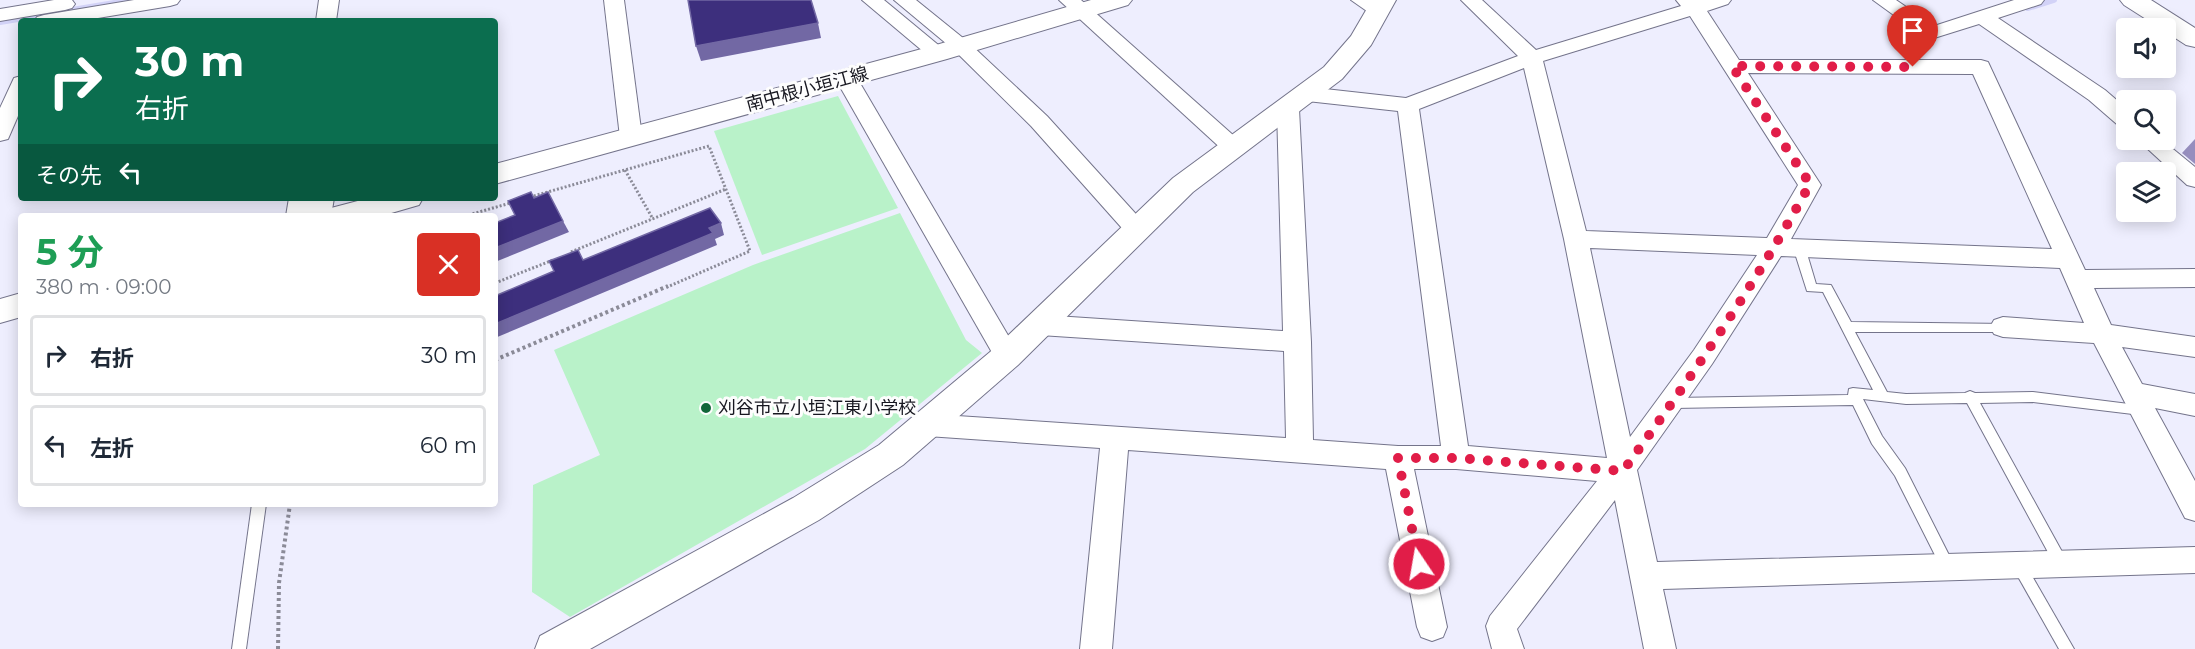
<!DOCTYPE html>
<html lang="ja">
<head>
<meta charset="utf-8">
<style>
  :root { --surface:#fff; --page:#f6f6f7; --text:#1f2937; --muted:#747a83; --line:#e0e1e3 }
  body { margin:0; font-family:Montserrat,"Noto Sans JP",sans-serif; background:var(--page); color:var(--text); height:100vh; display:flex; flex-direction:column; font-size:22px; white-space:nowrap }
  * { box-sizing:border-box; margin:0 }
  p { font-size:20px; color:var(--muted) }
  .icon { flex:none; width:33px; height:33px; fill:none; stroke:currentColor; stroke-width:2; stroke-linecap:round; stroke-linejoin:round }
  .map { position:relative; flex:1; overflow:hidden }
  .panel { position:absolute; left:18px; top:213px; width:480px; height:294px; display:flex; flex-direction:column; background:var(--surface); border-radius:6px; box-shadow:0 3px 15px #0003 }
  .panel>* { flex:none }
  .top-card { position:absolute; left:18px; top:18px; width:480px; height:183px; border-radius:6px; box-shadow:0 3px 15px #0003; background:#0b6e4f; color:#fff; overflow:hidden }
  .controls { position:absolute; left:2116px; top:18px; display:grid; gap:12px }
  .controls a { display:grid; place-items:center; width:60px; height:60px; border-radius:6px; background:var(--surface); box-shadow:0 3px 15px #0003; font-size:30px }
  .pin { position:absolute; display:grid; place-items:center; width:51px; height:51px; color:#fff; margin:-62px -26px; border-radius:50% 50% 50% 0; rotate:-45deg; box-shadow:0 0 6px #0007 }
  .pin .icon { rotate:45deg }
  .me { position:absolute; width:66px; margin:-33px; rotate:348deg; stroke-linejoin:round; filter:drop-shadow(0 0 4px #0008) }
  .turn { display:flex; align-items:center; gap:21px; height:126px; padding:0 18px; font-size:27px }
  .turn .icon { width:78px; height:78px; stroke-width:2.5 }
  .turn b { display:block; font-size:42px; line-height:51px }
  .then { display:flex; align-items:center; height:57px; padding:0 18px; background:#0003; gap:12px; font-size:22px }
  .round { display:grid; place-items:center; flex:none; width:63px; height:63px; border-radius:6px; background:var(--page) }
  .overview { display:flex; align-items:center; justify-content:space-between; height:102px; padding:0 18px }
  h1 { font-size:36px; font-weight:700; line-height:45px; color:#1e9e55 }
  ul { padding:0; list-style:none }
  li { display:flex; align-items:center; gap:18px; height:81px; margin:0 12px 9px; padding:0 6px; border:3px solid var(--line); border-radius:6px }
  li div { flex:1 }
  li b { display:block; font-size:22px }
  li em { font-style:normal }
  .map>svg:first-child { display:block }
</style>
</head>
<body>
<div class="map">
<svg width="2195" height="649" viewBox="0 0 2195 649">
  <rect width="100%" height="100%" fill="#eeeefe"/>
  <!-- green -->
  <g fill="#b9f2c9">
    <polygon points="838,96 898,208 762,255 714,131"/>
    <polygon points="900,213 966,340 982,353 865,449 570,617 532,592 533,485 600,455 554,350 753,265"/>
  </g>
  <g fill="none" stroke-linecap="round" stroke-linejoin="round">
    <!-- stream -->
    <g stroke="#d2d2f7" stroke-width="6">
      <polyline points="2028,8 2054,0"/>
      <polyline points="0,22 132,0"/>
    </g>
    <!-- service casing -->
    <g stroke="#74748b" stroke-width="2">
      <g id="service">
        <polygon points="1799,243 1805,247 1816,284 1831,285 1851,322 2007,324 2009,327 2007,330 2003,332 1855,332 1887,392 1906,394 1965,393 1970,391 1975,393 2033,392 2145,406 2147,410 2145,414 2141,415 2033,402 1980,403 2066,559 2068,563 2066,567 2061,569 2056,567 1967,403 1906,404 1863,399 1882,436 1905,468 1953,563 1955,567 1953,571 1948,573 1943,571 1895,476 1872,444 1853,405 1673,408 1669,407 1667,403 1669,399 1673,398 1848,395 1849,389 1853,388 1873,390 1823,292 1807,291 1793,247"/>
        <polygon points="252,504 266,504 246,649 232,649"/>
        <polygon points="2019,560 2024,562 2074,649 2059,649 2012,566 2014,562"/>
      </g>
    </g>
    <!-- minor casing -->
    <g stroke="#74748b" stroke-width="2">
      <g id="minor">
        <polygon points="54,0 72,0 75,4 72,8 65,10 0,21 0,9"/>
        <polygon points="134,0 180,0 177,4 170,6 80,21 34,21 37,17 44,15"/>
        <polygon points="319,0 339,0 336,21 316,21"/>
        <polygon points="604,0 624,0 642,137 639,142 631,144 623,142 620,137"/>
        <polygon points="862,0 884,0 948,53 945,58 938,59 931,58"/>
        <polygon points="894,0 916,0 968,42 1047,116 1145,224 1149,230 1145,236 1137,239 1129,236 1031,126 954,50"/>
        <polygon points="1059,0 1081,0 1242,143 1245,148 1242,153 1234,155 1226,153"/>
        <polygon points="1351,0 1375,0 1388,10 1385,14 1371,14"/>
        <path d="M1461 0H1482L1536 50 1681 6 1676 0H1731L1728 4 1707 11 1739 60H1981L1988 62 2085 270 2195 269V287L2094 288 2111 325 2195 337V357L2122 347 2142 384 2195 394V416L2155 408 2195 481V521L2185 518 2094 343 2003 337 1994 334 1990 327 1994 320 2003 317 2084 323 2060 268 1781 256 1712 364 1637 470 1657 562 2195 547V573L1663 589 1676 649H1644L1615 500 1517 629 1524 649H1492L1486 626 1490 616 1597 481 1456 469H1414L1447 627 1443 637 1432 641 1421 637 1417 627 1386 469 1128 450 1112 649H1080L1100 448 927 436 917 433 913 425 917 417 927 414 1286 438 1284 351 1040 335 1031 332 1027 325 1031 318 1040 315 1283 331 1277 109 1280 104 1288 102 1296 104 1299 109 1311 342 1313 440 1398 446H1441L1398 111 1307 101 1299 99 1296 94 1299 89 1307 87 1406 98 1518 56ZM1690 16 1798 185 1767 238 1586 231 1543 61ZM1524 68 1564 239 1607 458 1468 446 1419 109ZM1748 73 1973 74 2052 249 1791 239 1821 185ZM1590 248 1757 255 1694 350 1630 437Z"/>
        <polygon points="1873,0 1896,0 1934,26 2014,0 2044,0 2041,4 1998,18 2105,90 2127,109 2127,128 2119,126 2089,100 1979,24 1931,39 1924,37"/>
        <polygon points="846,71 853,73 857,78 1016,349 1020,356 1016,363 1007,366 998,363 835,78 839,73"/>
        <polygon points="21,76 21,109 8,139 0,141 0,108 14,78"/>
        <polygon points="2138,140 2162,140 2195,167 2195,187 2187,185"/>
        <polygon points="289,198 334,198 331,216 286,216"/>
      </g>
    </g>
    <!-- tertiary casing -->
    <g stroke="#74748b" stroke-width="2">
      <polygon id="tertiary" points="1372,0 1396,0 1371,45 1342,79 1193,192 1018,365 903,465 819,520 590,649 535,649 540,636 793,498 879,445 996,347 1173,178 1324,67 1351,36"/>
    </g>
    <!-- secondary casing -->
    <g stroke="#74748b" stroke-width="2">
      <g id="secondary">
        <polygon points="1091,0 1132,0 1128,5 947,59 495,184 495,164 929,47"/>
        <polygon points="369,198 423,198 419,205 381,216 327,216 331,208"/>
        <polygon points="21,293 21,317 0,323 0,299"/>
      </g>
    </g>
    <!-- trunk casing -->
    <g stroke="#74748b" stroke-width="2">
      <polygon id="trunk" points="2120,0 2151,0 2195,28 2195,47 2186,45 2166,32 2166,28 2160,28 2124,5"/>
    </g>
    <!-- path-far1 -->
    <g stroke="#8b8b98" stroke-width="3" stroke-dasharray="2 2" stroke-linecap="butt">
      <polyline points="625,170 653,219"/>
      <polyline points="530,197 709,146 750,251 665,288"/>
      <polyline points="465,216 514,202"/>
      <polyline points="571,252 726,189"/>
      <polyline points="495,283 553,260"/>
    </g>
    <!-- path -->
    <g stroke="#8b8b98" stroke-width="4" stroke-dasharray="3 3" stroke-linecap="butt">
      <polyline points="495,360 668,286"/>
      <polyline points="278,649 279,583 290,504"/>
    </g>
    <!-- service -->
    <use href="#service" fill="#fff" fill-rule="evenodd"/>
    <!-- minor -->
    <use href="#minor" fill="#fff" fill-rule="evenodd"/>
    <!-- tertiary -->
    <use href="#tertiary" fill="#fff" fill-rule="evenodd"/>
    <!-- secondary -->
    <use href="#secondary" fill="#fff" fill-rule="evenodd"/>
    <!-- trunk -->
    <use href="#trunk" fill="#fff" fill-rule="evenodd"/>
  </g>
  <!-- wall -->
  <polygon fill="#968ebe" points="2195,139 2195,164 2182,153"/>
  <!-- shaded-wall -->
  <g fill="#7268a4">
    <polygon points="818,23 821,38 701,61 696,46"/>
    <polygon points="563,221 569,232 495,262 495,248"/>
    <polygon points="721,223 724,235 715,239 717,245 495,338 495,324"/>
  </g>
  <!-- building -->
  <g fill="#3d2f7d" stroke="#7268a4" stroke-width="1.5">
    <polygon points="688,0 811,0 818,23 696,46"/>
    <polygon points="531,192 534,198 548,192 563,221 495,248 495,223 515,215 508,201"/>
    <polygon points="710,208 721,223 709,228 713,233 495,324 495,296 554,271 549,261 578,250 583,260"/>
  </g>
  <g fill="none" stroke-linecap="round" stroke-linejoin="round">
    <!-- route -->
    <path stroke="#e11d48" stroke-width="10" stroke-dasharray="0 18" d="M1419 564 1398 458H1456L1623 471C1690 379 1755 285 1810 184L1732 66 1913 67"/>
  </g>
  <!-- markers -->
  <circle fill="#126739" stroke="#fdfdfd" stroke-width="2" cx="706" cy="408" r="6"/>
  <g text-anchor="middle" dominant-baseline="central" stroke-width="6" stroke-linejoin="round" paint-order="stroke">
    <!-- street labels -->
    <g font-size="18" fill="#171720" stroke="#fdfdfd">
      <text transform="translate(807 89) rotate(-15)">南中根小垣江線</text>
    </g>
    <!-- poi labels -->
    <g font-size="18" fill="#171720" stroke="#fdfdfd" text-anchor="start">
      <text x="718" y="408">刈谷市立小垣江東小学校</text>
    </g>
  </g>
</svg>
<div class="controls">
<a><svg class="icon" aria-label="sound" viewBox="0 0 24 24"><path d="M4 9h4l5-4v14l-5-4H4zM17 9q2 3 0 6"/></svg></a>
<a><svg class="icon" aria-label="search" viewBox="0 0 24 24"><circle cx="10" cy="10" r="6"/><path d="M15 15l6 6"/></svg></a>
<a><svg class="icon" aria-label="layers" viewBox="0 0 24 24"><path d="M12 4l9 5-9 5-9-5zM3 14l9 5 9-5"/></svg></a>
</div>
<div class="pin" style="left:1913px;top:67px;background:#d93025"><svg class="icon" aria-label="arrive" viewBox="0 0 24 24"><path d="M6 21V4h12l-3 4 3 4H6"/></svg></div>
<svg class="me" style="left:1419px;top:564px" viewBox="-20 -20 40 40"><circle r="17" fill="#e11d48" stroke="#fff" stroke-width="3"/><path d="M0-11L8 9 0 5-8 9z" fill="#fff"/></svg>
<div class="top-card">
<div class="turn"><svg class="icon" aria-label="right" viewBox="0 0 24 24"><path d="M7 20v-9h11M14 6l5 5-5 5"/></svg><div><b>30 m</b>右折</div></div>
<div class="then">その先<svg class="icon" aria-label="left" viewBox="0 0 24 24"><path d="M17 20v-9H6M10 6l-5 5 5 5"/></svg></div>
</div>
<section class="panel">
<div class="overview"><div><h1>5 分</h1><p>380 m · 09:00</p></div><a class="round" style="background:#d93025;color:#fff"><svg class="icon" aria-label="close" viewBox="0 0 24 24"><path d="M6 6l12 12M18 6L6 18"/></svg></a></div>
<ul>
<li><svg class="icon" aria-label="right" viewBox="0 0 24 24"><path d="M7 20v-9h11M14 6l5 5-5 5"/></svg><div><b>右折</b></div><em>30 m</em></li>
<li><svg class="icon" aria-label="left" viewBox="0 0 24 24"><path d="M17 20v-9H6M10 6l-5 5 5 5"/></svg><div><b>左折</b></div><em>60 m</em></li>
</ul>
</section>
</div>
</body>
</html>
